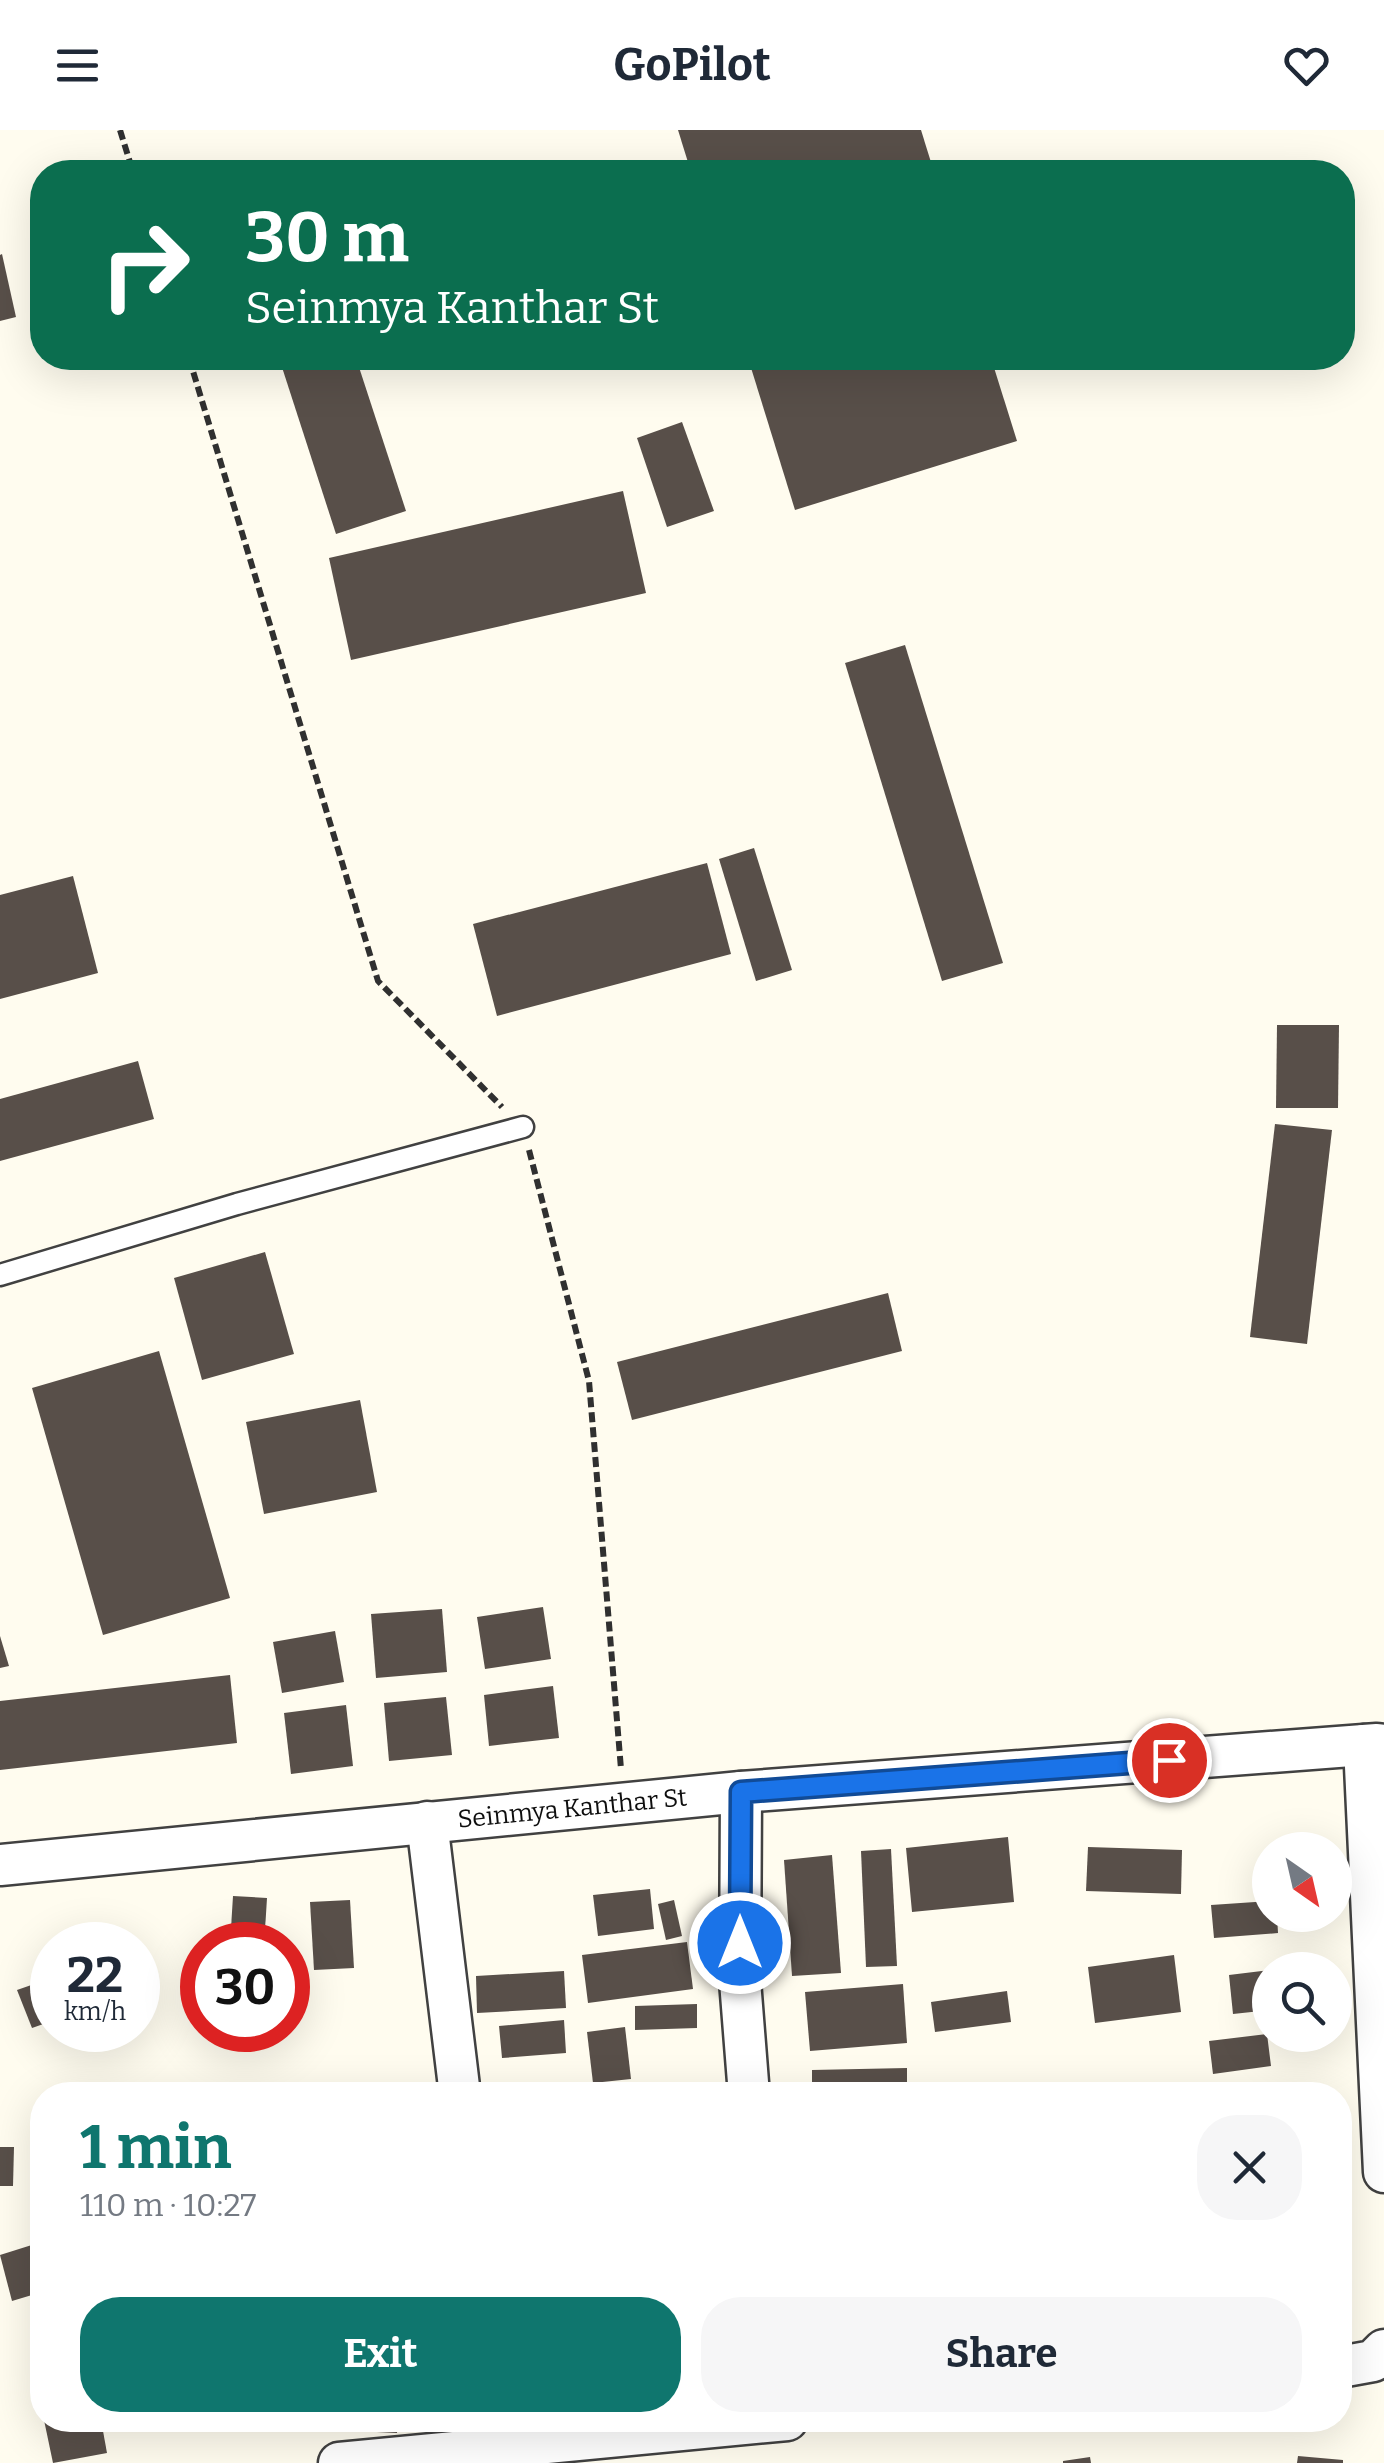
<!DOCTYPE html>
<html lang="en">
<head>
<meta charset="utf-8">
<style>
  :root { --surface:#fff; --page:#f6f6f7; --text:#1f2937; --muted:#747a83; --accent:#0f766e }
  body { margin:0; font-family:Bitter,serif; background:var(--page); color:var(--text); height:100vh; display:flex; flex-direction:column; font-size:38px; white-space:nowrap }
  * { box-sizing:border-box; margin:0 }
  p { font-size:32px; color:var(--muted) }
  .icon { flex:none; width:55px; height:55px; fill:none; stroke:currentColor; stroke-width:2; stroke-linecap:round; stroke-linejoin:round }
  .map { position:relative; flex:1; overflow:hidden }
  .details { position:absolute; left:30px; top:1952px; width:1322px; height:350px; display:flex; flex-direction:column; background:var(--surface); border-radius:40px; box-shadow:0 10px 40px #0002 }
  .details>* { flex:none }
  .hud { position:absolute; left:30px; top:30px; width:1325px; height:210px; border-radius:40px; box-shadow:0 10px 40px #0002; background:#0b6e4f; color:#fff; overflow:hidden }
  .needle { width:65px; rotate:146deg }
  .controls { position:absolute; left:1252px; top:1702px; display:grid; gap:20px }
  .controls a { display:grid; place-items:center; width:100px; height:100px; border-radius:50%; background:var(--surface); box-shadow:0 10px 40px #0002; font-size:50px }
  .speed { position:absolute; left:30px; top:1792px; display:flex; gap:20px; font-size:50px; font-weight:700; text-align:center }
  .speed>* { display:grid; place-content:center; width:130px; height:130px; border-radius:50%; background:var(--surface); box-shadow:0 10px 40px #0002; line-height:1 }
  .speed small { font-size:25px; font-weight:400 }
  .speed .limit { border:15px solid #d22; background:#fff; color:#111 }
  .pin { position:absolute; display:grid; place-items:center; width:85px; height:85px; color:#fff; margin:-42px; border:5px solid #fff; border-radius:50%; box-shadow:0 2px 10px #0007 }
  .me { position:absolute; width:110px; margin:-55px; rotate:0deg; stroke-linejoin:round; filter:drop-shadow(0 0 8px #0008) }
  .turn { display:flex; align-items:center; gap:35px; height:210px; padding:0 50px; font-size:45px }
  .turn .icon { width:130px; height:130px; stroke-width:2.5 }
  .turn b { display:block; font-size:70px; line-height:85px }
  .round { display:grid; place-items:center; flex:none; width:105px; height:105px; border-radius:40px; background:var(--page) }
  .summary { display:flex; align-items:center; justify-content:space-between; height:170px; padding:0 50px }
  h1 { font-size:60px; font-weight:700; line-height:75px; color:var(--accent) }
  .primary-button { display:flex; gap:20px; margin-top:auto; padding:20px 50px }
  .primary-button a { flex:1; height:115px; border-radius:40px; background:var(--accent); color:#fff; font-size:40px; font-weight:700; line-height:115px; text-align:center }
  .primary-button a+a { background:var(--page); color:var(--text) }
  header { display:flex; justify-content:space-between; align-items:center; height:130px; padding:0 50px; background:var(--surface); font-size:45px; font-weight:700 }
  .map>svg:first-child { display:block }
</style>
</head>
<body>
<header><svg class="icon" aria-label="menu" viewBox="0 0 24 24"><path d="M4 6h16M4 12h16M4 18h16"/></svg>GoPilot<svg class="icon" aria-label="heart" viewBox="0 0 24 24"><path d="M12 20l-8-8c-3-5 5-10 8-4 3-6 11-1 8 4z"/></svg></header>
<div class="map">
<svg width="1384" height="2333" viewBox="0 0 1384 2333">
  <rect width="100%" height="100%" fill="#fffcef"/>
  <!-- building -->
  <g fill="#584f49">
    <polygon points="678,0 921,0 934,42 691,42"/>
    <polygon points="2,124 16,187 0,191 0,125"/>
    <polygon points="279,228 356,228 406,381 336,404"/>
    <polygon points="748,228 991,228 1017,311 795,380"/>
    <polygon points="682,292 714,381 667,397 637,308"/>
    <polygon points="623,361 646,463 351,530 329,428"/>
    <polygon points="905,515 1003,833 942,851 845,533"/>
    <polygon points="754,718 792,840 756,851 719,729"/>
    <polygon points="707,733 731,824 497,886 473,794"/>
    <polygon points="73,746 98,843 0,869 0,765"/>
    <polygon points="1277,895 1339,895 1338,978 1276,978"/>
    <polygon points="138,931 154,989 0,1031 0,969"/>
    <polygon points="1275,994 1332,1000 1307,1214 1250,1207"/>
    <polygon points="265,1122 294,1224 202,1250 174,1148"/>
    <polygon points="888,1163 902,1221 632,1290 617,1232"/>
    <polygon points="159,1221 230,1468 103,1505 32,1258"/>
    <polygon points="360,1270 377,1362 264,1384 246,1292"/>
    <polygon points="543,1477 551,1529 485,1539 477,1487"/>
    <polygon points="442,1479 447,1542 376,1548 371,1484"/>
    <polygon points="335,1501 344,1552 282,1563 273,1512"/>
    <polygon points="0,1506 9,1536 0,1538"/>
    <polygon points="230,1545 237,1613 0,1640 0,1571"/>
    <polygon points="553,1556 559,1608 489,1616 484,1565"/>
    <polygon points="446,1567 452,1625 389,1631 384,1573"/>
    <polygon points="346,1575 353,1636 291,1644 284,1583"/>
    <polygon points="1008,1707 1014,1772 912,1782 906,1718"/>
    <polygon points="1088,1717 1182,1720 1181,1764 1086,1761"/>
    <polygon points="891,1719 897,1836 866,1837 861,1721"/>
    <polygon points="832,1725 841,1843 792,1846 784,1730"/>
    <polygon points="650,1759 654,1799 598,1806 593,1765"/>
    <polygon points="233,1766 267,1768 264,1815 230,1815"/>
    <polygon points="350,1770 354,1838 314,1840 310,1772"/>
    <polygon points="674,1770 682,1806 666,1810 658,1774"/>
    <polygon points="1270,1771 1270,1785 1277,1785 1278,1803 1214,1808 1211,1775"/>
    <polygon points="687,1812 693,1859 588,1873 582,1825"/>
    <polygon points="1174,1825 1181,1882 1095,1893 1088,1837"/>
    <polygon points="1270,1840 1270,1880 1233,1884 1229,1845"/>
    <polygon points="564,1841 566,1878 477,1883 476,1846"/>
    <polygon points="40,1852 52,1891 32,1898 17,1860"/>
    <polygon points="903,1854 907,1913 810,1921 805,1862"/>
    <polygon points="1007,1861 1011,1892 935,1902 931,1872"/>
    <polygon points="697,1874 697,1898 635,1900 635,1876"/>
    <polygon points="564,1890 566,1923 502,1928 499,1896"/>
    <polygon points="625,1897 631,1949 593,1953 587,1902"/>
    <polygon points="1267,1904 1271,1936 1213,1944 1209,1911"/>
    <polygon points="907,1938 907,1965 812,1965 812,1940"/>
    <polygon points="0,2017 14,2017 13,2056 0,2056"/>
    <polygon points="35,2114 42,2139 42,2162 12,2171 0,2125"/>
    <polygon points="42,2235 42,2272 41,2272 34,2237"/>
    <polygon points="44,2290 101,2290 107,2323 53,2333"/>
    <polygon points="357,2290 398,2290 397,2303 356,2301"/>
    <polygon points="1298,2326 1343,2330 1343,2333 1297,2333"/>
    <polygon points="1090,2327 1091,2333 1063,2333 1063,2331"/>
  </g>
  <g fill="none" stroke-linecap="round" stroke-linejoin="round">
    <!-- lane casing -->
    <g stroke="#414141" stroke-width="25">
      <polyline id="lane" points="0,1145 237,1074 523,997"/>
    </g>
    <!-- street casing -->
    <g stroke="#414141" stroke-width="45">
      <g id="street">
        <polyline points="1364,1615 1384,2042"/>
        <polyline points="741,1662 740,1851 749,1965"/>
        <polyline points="427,1692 460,1965"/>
        <path id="s1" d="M0 1735 741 1662 1377 1614 1384 1615"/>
        <polyline points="1340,2237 1373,2231 1384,2220"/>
        <polyline points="339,2333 787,2290"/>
      </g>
    </g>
    <!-- path -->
    <g stroke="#303030" stroke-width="6" stroke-dasharray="10 5" stroke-linecap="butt">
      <polyline points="120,0 133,42"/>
      <polyline points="189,228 378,851 502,977"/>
      <polyline points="529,1020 589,1251 621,1639"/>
    </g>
    <!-- lane -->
    <use href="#lane" stroke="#fff" stroke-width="20"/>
    <!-- street -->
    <use href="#street" stroke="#fff" stroke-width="40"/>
  </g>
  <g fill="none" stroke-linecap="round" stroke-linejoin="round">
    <!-- route casing -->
    <g stroke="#114b97" stroke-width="25">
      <polyline id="route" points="740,1813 741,1662 1169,1630"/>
    </g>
    <!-- route -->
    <use href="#route" stroke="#1a73e8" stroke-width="18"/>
  </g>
  <g text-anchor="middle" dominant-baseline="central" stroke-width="10" stroke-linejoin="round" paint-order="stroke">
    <!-- street labels -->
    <g font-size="25" fill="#0e0e0e" stroke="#fff">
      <text stroke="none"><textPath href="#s1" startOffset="575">Seinmya Kanthar St</textPath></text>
    </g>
  </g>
</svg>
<div class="controls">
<a><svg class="needle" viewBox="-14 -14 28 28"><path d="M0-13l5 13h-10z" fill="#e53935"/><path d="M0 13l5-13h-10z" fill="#747a83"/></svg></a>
<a><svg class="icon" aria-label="search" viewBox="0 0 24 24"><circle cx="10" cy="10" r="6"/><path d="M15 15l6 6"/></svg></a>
</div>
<div class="speed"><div>22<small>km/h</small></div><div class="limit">30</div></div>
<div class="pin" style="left:1169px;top:1630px;background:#d93025"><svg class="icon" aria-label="arrive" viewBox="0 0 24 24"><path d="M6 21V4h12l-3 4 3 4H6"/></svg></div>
<svg class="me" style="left:740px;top:1813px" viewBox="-20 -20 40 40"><circle r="17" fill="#1a73e8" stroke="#fff" stroke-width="3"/><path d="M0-11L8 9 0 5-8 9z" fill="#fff"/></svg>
<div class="hud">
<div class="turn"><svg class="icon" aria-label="right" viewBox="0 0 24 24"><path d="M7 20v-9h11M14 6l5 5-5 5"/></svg><div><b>30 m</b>Seinmya Kanthar St</div></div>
</div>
<section class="details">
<div class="summary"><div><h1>1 min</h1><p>110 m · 10:27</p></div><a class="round"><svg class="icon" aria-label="close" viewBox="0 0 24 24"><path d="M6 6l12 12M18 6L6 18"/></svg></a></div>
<div class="primary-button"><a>Exit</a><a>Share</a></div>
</section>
</div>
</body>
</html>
